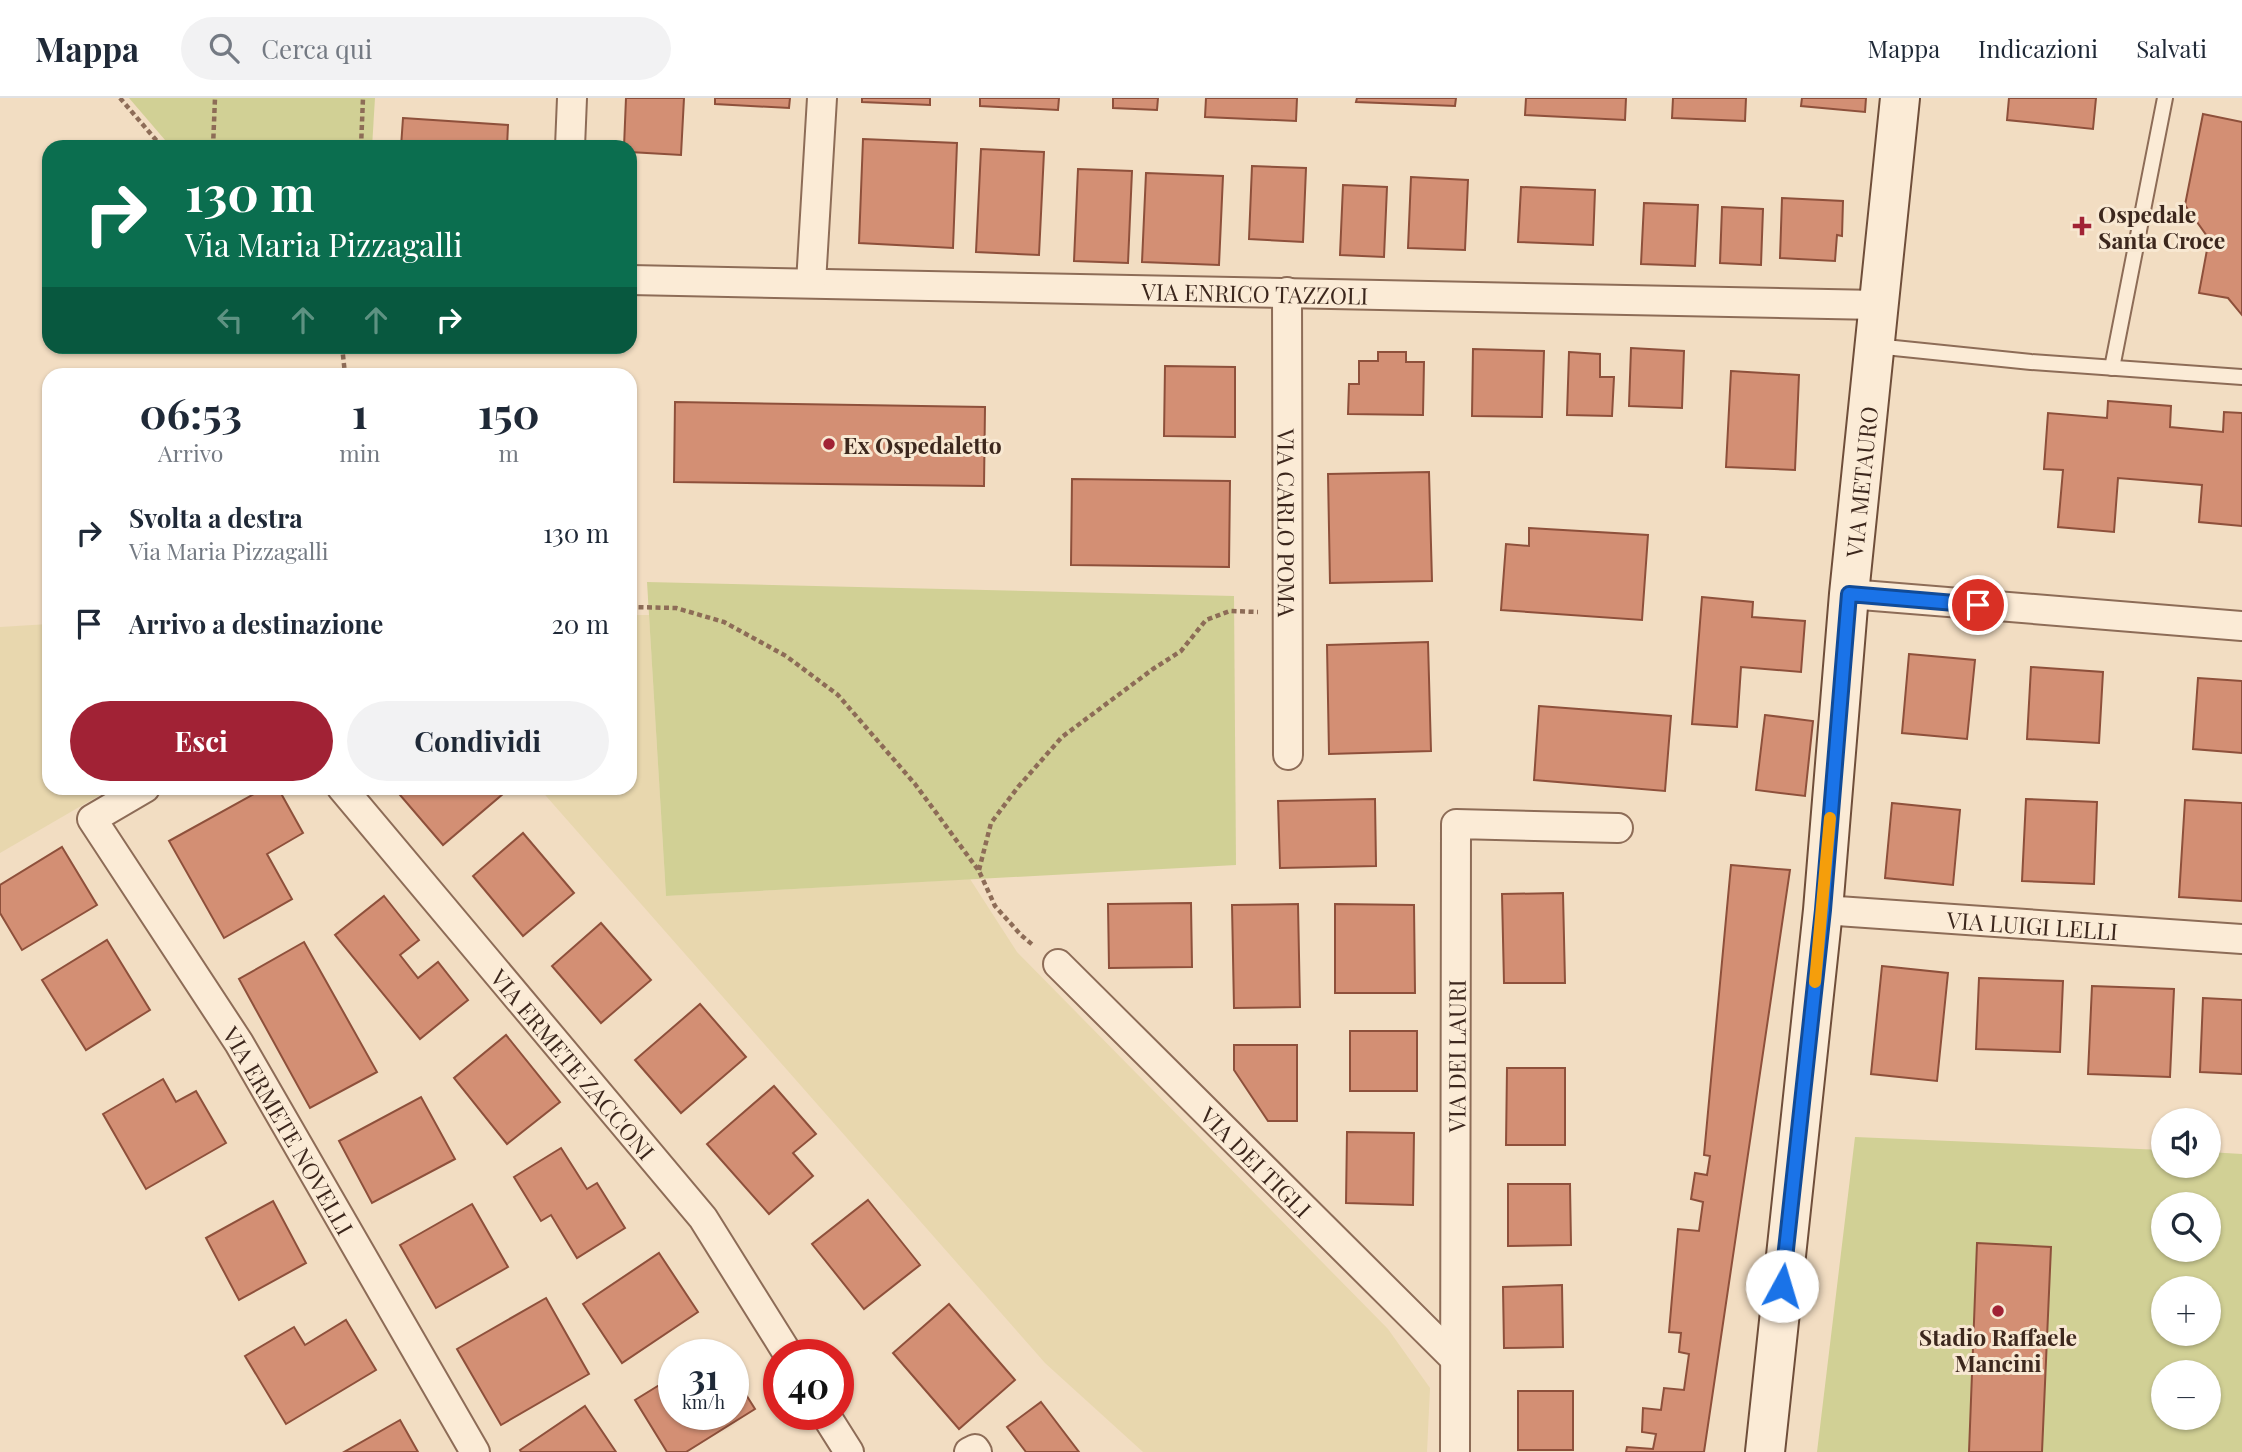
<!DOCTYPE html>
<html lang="it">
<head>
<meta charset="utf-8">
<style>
  :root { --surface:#fff; --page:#f2f2f3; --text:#1f2937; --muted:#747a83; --line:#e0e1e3; --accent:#a12235 }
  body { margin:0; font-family:"Playfair Display",serif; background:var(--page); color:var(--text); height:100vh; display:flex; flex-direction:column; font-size:26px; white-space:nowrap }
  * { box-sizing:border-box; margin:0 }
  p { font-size:23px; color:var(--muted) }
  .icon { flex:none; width:38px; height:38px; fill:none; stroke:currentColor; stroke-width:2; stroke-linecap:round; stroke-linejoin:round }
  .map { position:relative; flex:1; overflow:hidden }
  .details { position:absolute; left:42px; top:270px; width:595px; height:427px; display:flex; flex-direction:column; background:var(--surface); border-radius:21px; box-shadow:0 2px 5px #0004 }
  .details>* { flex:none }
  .guide { position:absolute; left:42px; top:42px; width:595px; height:214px; border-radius:21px; box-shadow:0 2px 5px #0004; background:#0b6e4f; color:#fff; overflow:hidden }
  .tools { position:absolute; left:2151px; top:1010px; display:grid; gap:14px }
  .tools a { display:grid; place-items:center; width:70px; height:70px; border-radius:50%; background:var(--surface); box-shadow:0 2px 5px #0004; font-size:35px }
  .speed { position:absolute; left:658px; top:1241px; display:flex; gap:14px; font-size:35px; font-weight:700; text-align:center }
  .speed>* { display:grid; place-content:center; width:91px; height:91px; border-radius:50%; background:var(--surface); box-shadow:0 2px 5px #0004; line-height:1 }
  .speed small { font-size:18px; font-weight:400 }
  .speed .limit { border:10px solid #d22; background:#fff; color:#111 }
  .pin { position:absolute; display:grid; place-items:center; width:60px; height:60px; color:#fff; margin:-30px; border:4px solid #fff; border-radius:50%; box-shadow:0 2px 7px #0007 }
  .me { position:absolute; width:77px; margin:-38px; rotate:6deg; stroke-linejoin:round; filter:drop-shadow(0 0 5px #0008) }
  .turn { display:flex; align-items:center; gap:24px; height:147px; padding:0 28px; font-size:32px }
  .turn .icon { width:91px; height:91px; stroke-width:2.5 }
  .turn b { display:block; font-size:49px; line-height:60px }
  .lanes { display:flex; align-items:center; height:66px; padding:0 28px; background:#0003; justify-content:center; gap:35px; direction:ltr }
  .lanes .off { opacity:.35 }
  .eta { display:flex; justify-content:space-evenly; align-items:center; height:119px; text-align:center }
  .eta b { font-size:42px; font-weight:700; line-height:49px }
  .primary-button { display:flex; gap:14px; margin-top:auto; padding:14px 28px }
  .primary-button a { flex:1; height:80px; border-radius:42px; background:var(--accent); color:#fff; font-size:28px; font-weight:700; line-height:80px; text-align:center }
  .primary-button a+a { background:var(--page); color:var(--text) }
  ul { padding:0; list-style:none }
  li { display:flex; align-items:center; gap:21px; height:91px; padding:0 28px }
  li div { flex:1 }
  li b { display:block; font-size:26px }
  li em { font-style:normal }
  header { display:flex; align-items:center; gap:42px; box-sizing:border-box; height:98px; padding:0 35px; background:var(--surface); border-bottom:2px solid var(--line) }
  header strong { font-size:33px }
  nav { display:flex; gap:38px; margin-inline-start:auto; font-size:24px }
  .search { width:490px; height:63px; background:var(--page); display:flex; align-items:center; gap:18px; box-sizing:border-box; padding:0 24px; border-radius:38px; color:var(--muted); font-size:26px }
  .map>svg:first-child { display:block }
</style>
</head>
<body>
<header>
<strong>Mappa</strong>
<div class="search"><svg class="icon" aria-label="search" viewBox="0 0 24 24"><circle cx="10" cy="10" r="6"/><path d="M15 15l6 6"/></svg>Cerca qui</div>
<nav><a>Mappa</a><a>Indicazioni</a><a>Salvati</a></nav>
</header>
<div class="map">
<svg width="2242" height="1354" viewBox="0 0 2242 1354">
  <rect width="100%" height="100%" fill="#f2ddc2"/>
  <!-- farmland -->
  <g fill="#e8d7ae">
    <polygon points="630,517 649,517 666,798 970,781 1017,854 1388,1231 1430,1290 1427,1354 1143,1354 1045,1265 539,690 630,690"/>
    <polygon points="49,526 49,690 112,690 0,755 0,529"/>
  </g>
  <!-- green -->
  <g fill="#d1d095" fill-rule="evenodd">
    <polygon points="129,0 375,0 372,49 171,49"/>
    <polygon points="647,484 1234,498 1236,767 666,798"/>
    <path d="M1855 1039 2163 1052V1068H2208L2209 1054 2242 1056V1354H1817ZM2163 1106H2208V1152H2163ZM2163 1190H2208V1236H2163ZM2163 1274H2208V1320H2163Z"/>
  </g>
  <!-- building -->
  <g fill="#d38f74" stroke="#8e503b" stroke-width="2">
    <polygon points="626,0 684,0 681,57 630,54 630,49 624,49"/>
    <polygon points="715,0 790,0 789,10 715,6"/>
    <polygon points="862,0 930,0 930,7 862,4"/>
    <polygon points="980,0 1059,0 1058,12 980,8"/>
    <polygon points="1113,0 1158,0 1157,12 1113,10"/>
    <polygon points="1206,0 1297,0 1296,23 1205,19"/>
    <polygon points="1357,0 1456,0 1455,8 1356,4"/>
    <polygon points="1526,0 1626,0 1625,22 1525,17"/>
    <polygon points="1673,0 1746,0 1745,23 1672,20"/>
    <polygon points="1802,0 1866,0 1865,14 1801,8"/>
    <polygon points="2009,0 2096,0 2093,31 2007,22"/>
    <polygon points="2203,16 2242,24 2242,217 2228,200 2199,195 2209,141 2185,107"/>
    <polygon points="403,20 508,27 507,49 401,49"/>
    <polygon points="863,41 957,45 953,150 859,145"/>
    <polygon points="981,51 1044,54 1039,157 976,154"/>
    <polygon points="1252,68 1306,70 1303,144 1249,141"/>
    <polygon points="1078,71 1132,73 1128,165 1074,163"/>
    <polygon points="1146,75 1223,78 1219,167 1142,164"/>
    <polygon points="1411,79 1468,82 1465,152 1408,150"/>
    <polygon points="1343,87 1387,89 1384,159 1340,157"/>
    <polygon points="1521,89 1595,92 1593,147 1518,144"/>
    <polygon points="1782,100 1843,103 1842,138 1837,137 1835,163 1780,160"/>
    <polygon points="1644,105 1698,107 1695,168 1641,166"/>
    <polygon points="1722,109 1763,111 1761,167 1720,165"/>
    <polygon points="1631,250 1684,253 1682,310 1629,308"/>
    <polygon points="1473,251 1544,253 1542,319 1472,318"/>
    <polygon points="1378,254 1406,254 1406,264 1424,264 1423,317 1348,316 1349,286 1359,286 1359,263 1378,263"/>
    <polygon points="1569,254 1600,256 1600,279 1614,279 1612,318 1567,317"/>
    <polygon points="1165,268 1235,269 1235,339 1164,338"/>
    <polygon points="1731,273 1799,277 1795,372 1726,369"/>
    <polygon points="2108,303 2171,308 2170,329 2223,334 2224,314 2242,315 2242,428 2199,424 2202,387 2118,380 2114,434 2058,429 2063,372 2044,371 2048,315 2107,320"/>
    <polygon points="675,304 985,309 984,388 674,384"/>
    <polygon points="1429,374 1432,483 1330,485 1328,376"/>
    <polygon points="1072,381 1230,383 1229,469 1071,467"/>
    <polygon points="1529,430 1648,437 1642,522 1501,512 1506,446 1529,448"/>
    <polygon points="1702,499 1753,504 1752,519 1805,523 1801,574 1741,569 1737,629 1692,626"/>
    <polygon points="1428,544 1431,653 1329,656 1327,547"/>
    <polygon points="1909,556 1975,562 1967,641 1902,635"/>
    <polygon points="2031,569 2103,574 2099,645 2027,641"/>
    <polygon points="2198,580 2242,583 2242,655 2193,651"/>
    <polygon points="1539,608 1671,618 1665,693 1534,682"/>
    <polygon points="1765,617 1813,623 1805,698 1756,692"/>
    <polygon points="265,690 278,690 303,735 267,756 292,801 224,840 169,743"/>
    <polygon points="394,690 500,690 504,695 443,747"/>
    <polygon points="1375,701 1376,768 1280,770 1278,703"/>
    <polygon points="2026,701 2097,704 2094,786 2022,783"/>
    <polygon points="2185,702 2242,705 2242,803 2179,799"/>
    <polygon points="1892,705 1960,712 1953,787 1885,780"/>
    <polygon points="523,735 574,795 523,838 473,778"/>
    <polygon points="62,749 97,807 22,852 0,815 0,787"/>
    <polygon points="1731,767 1790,772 1704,1354 1626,1354 1627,1349 1653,1351 1656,1336 1642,1334 1643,1310 1661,1312 1664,1290 1684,1292 1689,1256 1679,1254 1681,1235 1669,1234 1678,1131 1699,1133 1703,1104 1691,1101 1695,1075 1707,1077 1710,1058 1704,1057"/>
    <polygon points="1563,795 1565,885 1504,885 1502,796"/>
    <polygon points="384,798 419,842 400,857 418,880 438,864 468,902 420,941 335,837"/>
    <polygon points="1191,805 1192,869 1109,870 1108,806"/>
    <polygon points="1298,806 1300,909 1234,910 1232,807"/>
    <polygon points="1335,806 1414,807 1415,895 1335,895"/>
    <polygon points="601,825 651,882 601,925 552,868"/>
    <polygon points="107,842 150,912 86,952 42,882"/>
    <polygon points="304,844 377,974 310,1010 239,881"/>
    <polygon points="1882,868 1948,875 1937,983 1871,976"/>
    <polygon points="1979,880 2063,883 2060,954 1976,951"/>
    <polygon points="2092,888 2174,891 2170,979 2088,976"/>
    <polygon points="2203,900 2242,902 2242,976 2200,974"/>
    <polygon points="700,906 746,959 681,1015 635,962"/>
    <rect x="1350" y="933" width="67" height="60"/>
    <polygon points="506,937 560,1004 507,1046 454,980"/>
    <polygon points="1234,947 1297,947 1297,1023 1268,1023 1234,972"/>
    <polygon points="1507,970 1565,970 1565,1047 1506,1047"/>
    <polygon points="163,981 176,1004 196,993 226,1045 146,1091 103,1016"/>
    <polygon points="774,988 816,1036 793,1055 813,1078 769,1116 707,1046"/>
    <polygon points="421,999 455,1061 372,1105 339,1043"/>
    <polygon points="1347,1034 1414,1035 1413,1107 1346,1105"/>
    <polygon points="561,1050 587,1091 597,1085 625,1130 577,1160 551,1117 541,1123 514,1079"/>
    <polygon points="1508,1086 1570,1086 1571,1147 1508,1148"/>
    <polygon points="868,1102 920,1167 864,1211 812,1146"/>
    <polygon points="273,1103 306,1165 239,1202 206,1140"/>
    <polygon points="472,1106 508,1169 436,1210 400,1147"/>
    <polygon points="1977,1145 2051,1149 2042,1354 1969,1354"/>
    <polygon points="659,1155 698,1214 622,1265 583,1206"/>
    <polygon points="1562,1187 1563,1249 1504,1250 1503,1189"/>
    <polygon points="546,1200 589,1276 501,1327 457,1251"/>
    <polygon points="949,1206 1015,1282 959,1331 893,1255"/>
    <polygon points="346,1222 376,1272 286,1326 245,1258 294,1229 305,1247"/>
    <polygon points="733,1276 755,1311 686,1354 667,1354 635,1302 674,1278 674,1316 733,1316"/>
    <rect x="1518" y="1293" width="55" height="59"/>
    <polygon points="1041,1304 1079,1354 1026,1354 1007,1329"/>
    <polygon points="585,1308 616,1354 521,1354 520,1352"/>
    <polygon points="400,1322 418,1354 344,1354"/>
  </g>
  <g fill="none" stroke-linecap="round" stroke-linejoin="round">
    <!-- lane casing -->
    <g stroke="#8d6c57" stroke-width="18">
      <g id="lane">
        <polyline points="1875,248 2031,264 2242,279"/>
        <polyline points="2112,270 2165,0"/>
      </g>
    </g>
    <!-- street casing -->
    <g stroke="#8d6c57" stroke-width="32">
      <g id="street">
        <polyline points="570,49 572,0"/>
        <path id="s1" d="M630 182 1878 207"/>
        <polyline points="811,185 822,0"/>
        <path id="s2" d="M1287 194 1288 657"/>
        <polyline points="1849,496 2242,528"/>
        <path id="s3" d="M145 690 92 721 239 945 475 1354"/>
        <path id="s4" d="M342 690 703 1120 788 1256"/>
        <path id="s5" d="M1823 812 2242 841"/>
        <path id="s6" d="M1058 866 1455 1261"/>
        <polyline points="825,1316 849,1354"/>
        <polyline points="969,1354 975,1351 977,1354"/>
        <path id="s7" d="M1455 1354 1456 726 1618 730"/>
      </g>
    </g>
    <!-- secondary casing -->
    <g stroke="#6f4e3a" stroke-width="42">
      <g id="secondary">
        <path id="s8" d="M1765 1354 1823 812 1849 496 1900 0"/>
      </g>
    </g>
    <!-- path -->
    <g stroke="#8d6c57" stroke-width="4.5" stroke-dasharray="5 3.5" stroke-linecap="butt">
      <polyline points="120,0 162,49"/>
      <polyline points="213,49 215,0"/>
      <polyline points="361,49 363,0"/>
      <polyline points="342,248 345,276"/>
      <polyline points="630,509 676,510 724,524 786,558 838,597 915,686 979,773 995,808 1021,837 1034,848"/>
      <polyline points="979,772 991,725 1018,689 1062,639 1153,571 1181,553 1206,522 1230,513 1258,514"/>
    </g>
    <!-- lane -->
    <use href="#lane" stroke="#fbebd6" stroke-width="14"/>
    <!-- street -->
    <use href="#street" stroke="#fbebd6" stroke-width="28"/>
    <!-- secondary -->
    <use href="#secondary" stroke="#fbebd6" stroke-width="38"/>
  </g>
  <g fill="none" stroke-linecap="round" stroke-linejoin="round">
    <!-- route casing -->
    <g stroke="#114b97" stroke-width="18">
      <polyline id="route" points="1782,1188 1823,812 1849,496 1978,507"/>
    </g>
    <!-- route -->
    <use href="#route" stroke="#1a73e8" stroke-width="12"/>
    <!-- slow -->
    <polyline stroke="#f59e0b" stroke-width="12" points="1815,884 1830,720"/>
  </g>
  <!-- markers -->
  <g fill="#a12235" stroke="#f8e8d2" stroke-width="2.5">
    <path d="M2078.5 117.5h7v7h7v7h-7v7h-7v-7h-7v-7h7z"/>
    <circle cx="829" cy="346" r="7"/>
    <circle cx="1998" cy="1213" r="7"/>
  </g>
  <g text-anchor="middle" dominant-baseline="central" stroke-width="6" stroke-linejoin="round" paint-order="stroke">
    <!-- poi labels -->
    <g font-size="23" font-weight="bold" fill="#3c271d" stroke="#f8e8d2" text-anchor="start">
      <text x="2098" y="115">Ospedale<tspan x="2098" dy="26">Santa Croce</tspan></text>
      <text x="843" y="346">Ex Ospedaletto</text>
      <text x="1998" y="1238" text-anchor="middle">Stadio Raffaele<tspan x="1998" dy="26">Mancini</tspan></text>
    </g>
    <!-- street labels -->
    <g font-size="23" fill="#3c271d" stroke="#f8e8d2">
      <text stroke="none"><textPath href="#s1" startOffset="625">VIA ENRICO TAZZOLI</textPath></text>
      <text stroke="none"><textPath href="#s8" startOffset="975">VIA METAURO</textPath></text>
      <text stroke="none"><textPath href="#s2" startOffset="231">VIA CARLO POMA</textPath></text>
      <text stroke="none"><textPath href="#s5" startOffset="210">VIA LUIGI LELLI</textPath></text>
      <text stroke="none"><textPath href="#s7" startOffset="396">VIA DEI LAURI</textPath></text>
      <text stroke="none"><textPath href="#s4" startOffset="360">VIA ERMETE ZACCONI</textPath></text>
      <text stroke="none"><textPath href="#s3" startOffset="430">VIA ERMETE NOVELLI</textPath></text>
      <text stroke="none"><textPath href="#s6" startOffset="280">VIA DEI TIGLI</textPath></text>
    </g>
  </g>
</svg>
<div class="tools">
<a><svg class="icon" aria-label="sound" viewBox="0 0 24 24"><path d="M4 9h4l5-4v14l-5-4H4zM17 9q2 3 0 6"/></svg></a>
<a><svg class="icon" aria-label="search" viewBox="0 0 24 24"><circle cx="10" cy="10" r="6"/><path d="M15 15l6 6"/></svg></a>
<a>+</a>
<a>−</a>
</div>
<div class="speed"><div>31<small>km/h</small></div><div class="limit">40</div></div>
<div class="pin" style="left:1978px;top:507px;background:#d93025"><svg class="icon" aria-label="arrive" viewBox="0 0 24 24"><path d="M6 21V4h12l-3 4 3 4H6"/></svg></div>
<svg class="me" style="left:1782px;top:1188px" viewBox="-20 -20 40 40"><circle r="19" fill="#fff"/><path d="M0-13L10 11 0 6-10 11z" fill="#1a73e8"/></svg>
<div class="guide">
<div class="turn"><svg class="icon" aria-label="right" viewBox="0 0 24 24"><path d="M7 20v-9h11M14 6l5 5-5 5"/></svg><div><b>130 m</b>Via Maria Pizzagalli</div></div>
<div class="lanes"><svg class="icon off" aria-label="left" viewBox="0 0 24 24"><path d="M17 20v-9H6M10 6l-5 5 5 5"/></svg><svg class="icon off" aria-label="ahead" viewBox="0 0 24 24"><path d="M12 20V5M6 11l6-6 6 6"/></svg><svg class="icon off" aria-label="ahead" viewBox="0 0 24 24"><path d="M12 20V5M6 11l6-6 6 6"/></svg><svg class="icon" aria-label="right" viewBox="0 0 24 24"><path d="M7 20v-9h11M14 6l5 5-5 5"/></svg></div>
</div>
<section class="details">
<div class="eta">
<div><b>06:53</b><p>Arrivo</p></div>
<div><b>1</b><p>min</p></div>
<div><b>150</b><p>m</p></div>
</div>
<ul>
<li><svg class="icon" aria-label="right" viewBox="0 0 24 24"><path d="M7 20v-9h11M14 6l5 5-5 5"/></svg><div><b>Svolta a destra</b><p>Via Maria Pizzagalli</p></div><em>130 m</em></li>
<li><svg class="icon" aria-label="arrive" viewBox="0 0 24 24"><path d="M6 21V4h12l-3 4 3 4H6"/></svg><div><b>Arrivo a destinazione</b></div><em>20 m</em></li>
</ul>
<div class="primary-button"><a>Esci</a><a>Condividi</a></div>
</section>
</div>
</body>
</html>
